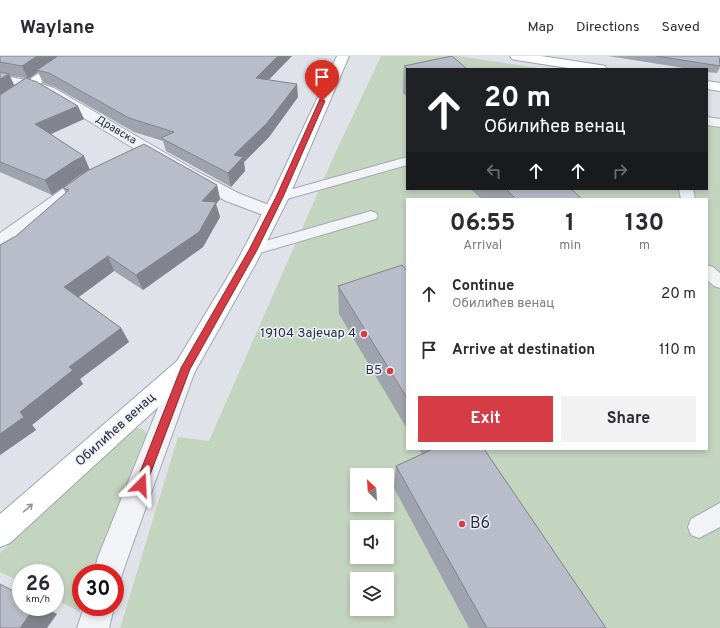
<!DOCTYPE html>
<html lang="en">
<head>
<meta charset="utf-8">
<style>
  :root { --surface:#fff; --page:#f2f2f3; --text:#2b2b33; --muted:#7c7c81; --line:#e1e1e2; --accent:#d63c45 }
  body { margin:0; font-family:Overpass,sans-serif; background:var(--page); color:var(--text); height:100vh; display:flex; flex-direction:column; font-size:15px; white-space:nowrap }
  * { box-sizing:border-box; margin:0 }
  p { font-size:13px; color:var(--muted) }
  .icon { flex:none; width:22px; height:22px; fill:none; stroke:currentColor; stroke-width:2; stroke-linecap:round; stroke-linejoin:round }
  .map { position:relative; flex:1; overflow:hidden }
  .drawer { position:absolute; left:406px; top:142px; width:302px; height:252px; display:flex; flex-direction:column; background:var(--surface); border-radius:0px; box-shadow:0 2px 6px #0003 }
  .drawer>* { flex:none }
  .hud { position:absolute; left:406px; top:12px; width:302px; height:122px; border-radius:0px; box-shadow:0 2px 6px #0003; background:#202124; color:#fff; overflow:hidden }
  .needle { width:26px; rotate:335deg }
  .fabs { position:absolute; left:350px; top:412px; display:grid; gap:8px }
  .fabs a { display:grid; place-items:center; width:44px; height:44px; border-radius:0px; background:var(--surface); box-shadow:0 2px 6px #0003; font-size:20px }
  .speed { position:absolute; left:12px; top:508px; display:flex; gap:8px; font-size:20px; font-weight:700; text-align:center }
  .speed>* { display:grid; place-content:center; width:52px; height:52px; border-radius:50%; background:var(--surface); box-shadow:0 2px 6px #0003; line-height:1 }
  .speed small { font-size:10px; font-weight:400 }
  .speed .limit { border:6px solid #d22; background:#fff; color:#111 }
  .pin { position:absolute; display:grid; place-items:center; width:34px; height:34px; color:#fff; margin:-41px -17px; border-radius:50% 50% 50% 0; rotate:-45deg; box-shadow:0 0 4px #0007 }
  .pin .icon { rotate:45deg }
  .me { position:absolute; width:44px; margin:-22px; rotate:21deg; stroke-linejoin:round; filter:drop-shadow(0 0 3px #0008) }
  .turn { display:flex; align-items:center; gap:14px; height:84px; padding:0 12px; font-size:18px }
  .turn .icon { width:52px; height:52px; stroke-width:2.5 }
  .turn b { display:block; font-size:28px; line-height:34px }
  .lanes { display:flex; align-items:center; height:38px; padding:0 12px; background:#0003; justify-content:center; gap:20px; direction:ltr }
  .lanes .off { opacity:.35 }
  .eta { display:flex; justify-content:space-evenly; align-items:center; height:68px; text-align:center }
  .eta b { font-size:24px; font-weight:700; line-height:28px }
  .cta { display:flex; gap:8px; margin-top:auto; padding:8px 12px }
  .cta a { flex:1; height:46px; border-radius:0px; background:var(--accent); color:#fff; font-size:16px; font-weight:700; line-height:46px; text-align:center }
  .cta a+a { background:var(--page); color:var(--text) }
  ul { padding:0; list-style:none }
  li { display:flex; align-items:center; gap:12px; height:56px; padding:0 12px }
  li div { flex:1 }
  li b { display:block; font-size:15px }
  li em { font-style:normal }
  header { display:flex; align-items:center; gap:24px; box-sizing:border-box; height:56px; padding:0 20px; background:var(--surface); border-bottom:1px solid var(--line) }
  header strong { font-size:19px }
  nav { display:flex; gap:22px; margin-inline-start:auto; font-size:14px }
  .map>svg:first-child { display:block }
</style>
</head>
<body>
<header>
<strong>Waylane</strong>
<nav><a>Map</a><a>Directions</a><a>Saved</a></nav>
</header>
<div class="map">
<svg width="720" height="572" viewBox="0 0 720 572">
  <rect width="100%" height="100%" fill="#dfe2e9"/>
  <!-- green -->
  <g fill="#c3d4bf" fill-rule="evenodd">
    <path d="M381 0H458L544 13H407V133H707V70L720 72V572H120L178 381 209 385 333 102ZM407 143H707V393H407ZM357 419H387V449H357ZM357 471H387V501H357ZM357 523H387V553H357Z"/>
    <polygon points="136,372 143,373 147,378 95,517 81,517 82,551 80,556 55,543 55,517 21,517 21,526 0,516 0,497 130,375"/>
  </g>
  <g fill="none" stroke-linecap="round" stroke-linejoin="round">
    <!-- service casing -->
    <g stroke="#a4a8b3" stroke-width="2">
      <g id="service">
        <polygon points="707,61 720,63 720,71 707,69"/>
        <polygon points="407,101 407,109 280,145 275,144 273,141 275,138"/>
        <polygon points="679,133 693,133 695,143 681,143"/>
        <polygon points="371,155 376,157 378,160 376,163 253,199 248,198 245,194 248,190"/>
        <polygon points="707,209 713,211 720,217 720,232 714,230 707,224"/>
        <polygon points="720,447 720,471 699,482 691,479 688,471 691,463"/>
      </g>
    </g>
    <!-- minor casing -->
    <g stroke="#a4a8b3" stroke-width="2">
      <g id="minor">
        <polygon points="0,19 31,25 54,32 198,116 238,137 277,152 280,156 277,160 271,162 226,145 186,124 44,38 28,32 0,27"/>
        <polygon points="77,126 83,127 85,131 83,135 7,190 0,192 0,177 71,127"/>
        <polygon points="185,303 193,305 196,312 128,501 119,527 115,529 115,517 94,517 98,501 174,312 177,305"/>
        <polygon points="84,551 114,551 109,572 77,572"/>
      </g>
    </g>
    <!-- primary casing -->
    <g stroke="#9da5b6" stroke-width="2">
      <g id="primary">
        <polygon points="65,0 80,0 5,52 0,53 0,43"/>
        <polygon points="337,0 349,0 289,141 256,207 193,319 10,487 0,491 0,458 177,305 236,207 271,141"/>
        <polygon points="510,0 541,0 600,9 605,10 607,13 575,13 516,4 512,3"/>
        <polygon points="707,25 720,27 720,35 707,33"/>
      </g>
    </g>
    <!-- service -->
    <use href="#service" fill="#f2f3f7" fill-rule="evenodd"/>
    <!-- minor -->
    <use href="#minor" fill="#f2f3f7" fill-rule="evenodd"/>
    <!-- primary -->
    <use href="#primary" fill="#fff" fill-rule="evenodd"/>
  </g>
  <!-- wall -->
  <g fill="#9fa3ad" fill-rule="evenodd">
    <path d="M0 0 269 24 298 41 269 81 244 106 245 115 231 131 166 95 163 85 134 76 55 31 43 27 38 16 28 23 84 63 51 78 90 114 217 129 220 143 216 148 220 161 203 191 143 234 114 215 79 241 121 272 129 286 80 323 83 328 32 369 36 374 0 399 16 180 66 137 63 132 85 116 80 119 52 139 0 116ZM9 20 25 22 14 29Z"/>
    <polygon points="608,0 719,0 720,11 717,17 707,16 707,13 690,13"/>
    <polygon points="404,10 467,13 407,13 407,41 403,37"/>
    <polygon points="471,133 571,133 582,143 481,143"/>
    <polygon points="407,215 407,373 339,258 338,230"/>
    <polygon points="419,393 484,393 606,572 469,572 394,432 396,410 422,398"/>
  </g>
  <!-- shaded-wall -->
  <g fill="#82848d">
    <polygon points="37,0 62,0 37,14 38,16 28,23 22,10"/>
    <polygon points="278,0 292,0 258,35 256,22"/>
    <polygon points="9,18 15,31 0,41 0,23"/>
    <polygon points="297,28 298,41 269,81 244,106 245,115 231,131 228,117 234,99"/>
    <polygon points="78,50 84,63 42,82 35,68"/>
    <polygon points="84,100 90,114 80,119 52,139 45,124 74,105"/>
    <polygon points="217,129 220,143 216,148 220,161 203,191 143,234 136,219"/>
    <polygon points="108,200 114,215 73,245 64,231"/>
    <polygon points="121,272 129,286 80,323 83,328 32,369 36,374 0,399 0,378 20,356 69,311"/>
    <polygon points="35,551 44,551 57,558 47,572 20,572"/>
  </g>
  <!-- building -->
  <g fill="#b9bdc9" stroke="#82848d">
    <polygon points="0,0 37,0 22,10 0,6"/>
    <polygon points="58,0 278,0 256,22 297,28 267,67 234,99 243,101 228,117 161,82 174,76 129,62 49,17 37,14"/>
    <polygon points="452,0 467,13 408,13 404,10"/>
    <polygon points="656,0 719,0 720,10"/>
    <polygon points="0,16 9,18 0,23"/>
    <polygon points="26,22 37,26 78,50 35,68 84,100 74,105 45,124 0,106 0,39"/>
    <polygon points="144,88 217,129 202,145 216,146 199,176 136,219 108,200 64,231 121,272 69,311 73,314 20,356 24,361 0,378 0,189 16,180 69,134 63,132 87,115"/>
    <polygon points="506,133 571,133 582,143 516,143"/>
    <polygon points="402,209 407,215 407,342 338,230"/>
    <polygon points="433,393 484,393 606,572 487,572 396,410"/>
    <polygon points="0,528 21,539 21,551 35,551 20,572 0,572"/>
  </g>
  <!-- one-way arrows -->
  <defs><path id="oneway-shaft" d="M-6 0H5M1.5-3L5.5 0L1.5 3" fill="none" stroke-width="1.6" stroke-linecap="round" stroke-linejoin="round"/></defs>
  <use stroke="#9396a0" href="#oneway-shaft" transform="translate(28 452) rotate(-41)"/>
  <!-- route -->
  <polygon fill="#d63c45" stroke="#8b272d" points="320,43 325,45 283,141 257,194 190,313 145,432 141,434 137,432 135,429 181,312 249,194 276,141"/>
  <!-- markers -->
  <g fill="#d63c45" stroke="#eef1f7" stroke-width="1.5">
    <circle cx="364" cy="278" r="4"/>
    <circle cx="390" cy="315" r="4"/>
    <circle cx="462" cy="468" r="4"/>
  </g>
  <g text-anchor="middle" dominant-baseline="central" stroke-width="3" stroke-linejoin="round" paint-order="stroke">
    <!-- far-street labels -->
    <g font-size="11" fill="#272e41" stroke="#eef1f7">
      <text transform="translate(116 74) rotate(31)">Дравска</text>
    </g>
    <!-- poi labels -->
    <g font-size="13" fill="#272e41" stroke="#eef1f7" text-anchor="end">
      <text x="356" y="278">19104 Зајечар 4</text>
      <text x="382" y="315">B5</text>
    </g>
    <!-- street labels -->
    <g font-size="13" fill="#272e41" stroke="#eef1f7">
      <text transform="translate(116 374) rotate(-42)">Обилићев венац</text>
    </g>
    <!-- near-poi labels -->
    <g font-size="16" fill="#272e41" stroke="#eef1f7" text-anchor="start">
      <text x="470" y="468">B6</text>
    </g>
  </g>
</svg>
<div class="fabs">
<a><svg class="needle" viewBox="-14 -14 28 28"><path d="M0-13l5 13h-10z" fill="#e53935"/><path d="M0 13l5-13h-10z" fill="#7c7c81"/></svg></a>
<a><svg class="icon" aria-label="sound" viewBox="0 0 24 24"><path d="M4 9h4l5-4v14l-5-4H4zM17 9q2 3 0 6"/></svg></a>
<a><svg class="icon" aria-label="layers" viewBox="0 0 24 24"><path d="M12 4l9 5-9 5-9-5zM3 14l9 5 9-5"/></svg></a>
</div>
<div class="speed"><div>26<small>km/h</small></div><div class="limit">30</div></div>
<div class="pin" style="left:322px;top:45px;background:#d93025"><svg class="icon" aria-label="arrive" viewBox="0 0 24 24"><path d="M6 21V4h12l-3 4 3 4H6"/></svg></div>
<svg class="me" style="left:141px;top:429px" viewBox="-20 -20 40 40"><path d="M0-17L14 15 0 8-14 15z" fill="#d63c45" stroke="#fff" stroke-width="4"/></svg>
<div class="hud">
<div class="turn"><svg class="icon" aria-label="ahead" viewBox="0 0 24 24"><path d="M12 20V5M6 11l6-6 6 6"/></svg><div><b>20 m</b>Обилићев венац</div></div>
<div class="lanes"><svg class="icon off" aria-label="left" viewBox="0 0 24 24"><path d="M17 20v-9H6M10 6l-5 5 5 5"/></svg><svg class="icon" aria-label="ahead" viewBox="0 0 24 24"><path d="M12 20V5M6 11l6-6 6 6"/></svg><svg class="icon" aria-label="ahead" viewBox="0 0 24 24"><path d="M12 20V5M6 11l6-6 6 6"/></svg><svg class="icon off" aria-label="right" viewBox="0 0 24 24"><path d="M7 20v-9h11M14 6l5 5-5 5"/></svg></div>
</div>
<section class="drawer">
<div class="eta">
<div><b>06:55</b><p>Arrival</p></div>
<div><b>1</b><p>min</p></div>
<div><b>130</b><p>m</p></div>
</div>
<ul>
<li><svg class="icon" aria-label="ahead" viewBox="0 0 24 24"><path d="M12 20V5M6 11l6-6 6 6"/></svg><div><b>Continue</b><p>Обилићев венац</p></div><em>20 m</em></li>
<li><svg class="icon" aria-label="arrive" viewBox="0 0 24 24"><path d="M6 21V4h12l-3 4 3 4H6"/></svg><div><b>Arrive at destination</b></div><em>110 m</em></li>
</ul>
<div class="cta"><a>Exit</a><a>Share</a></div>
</section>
</div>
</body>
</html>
